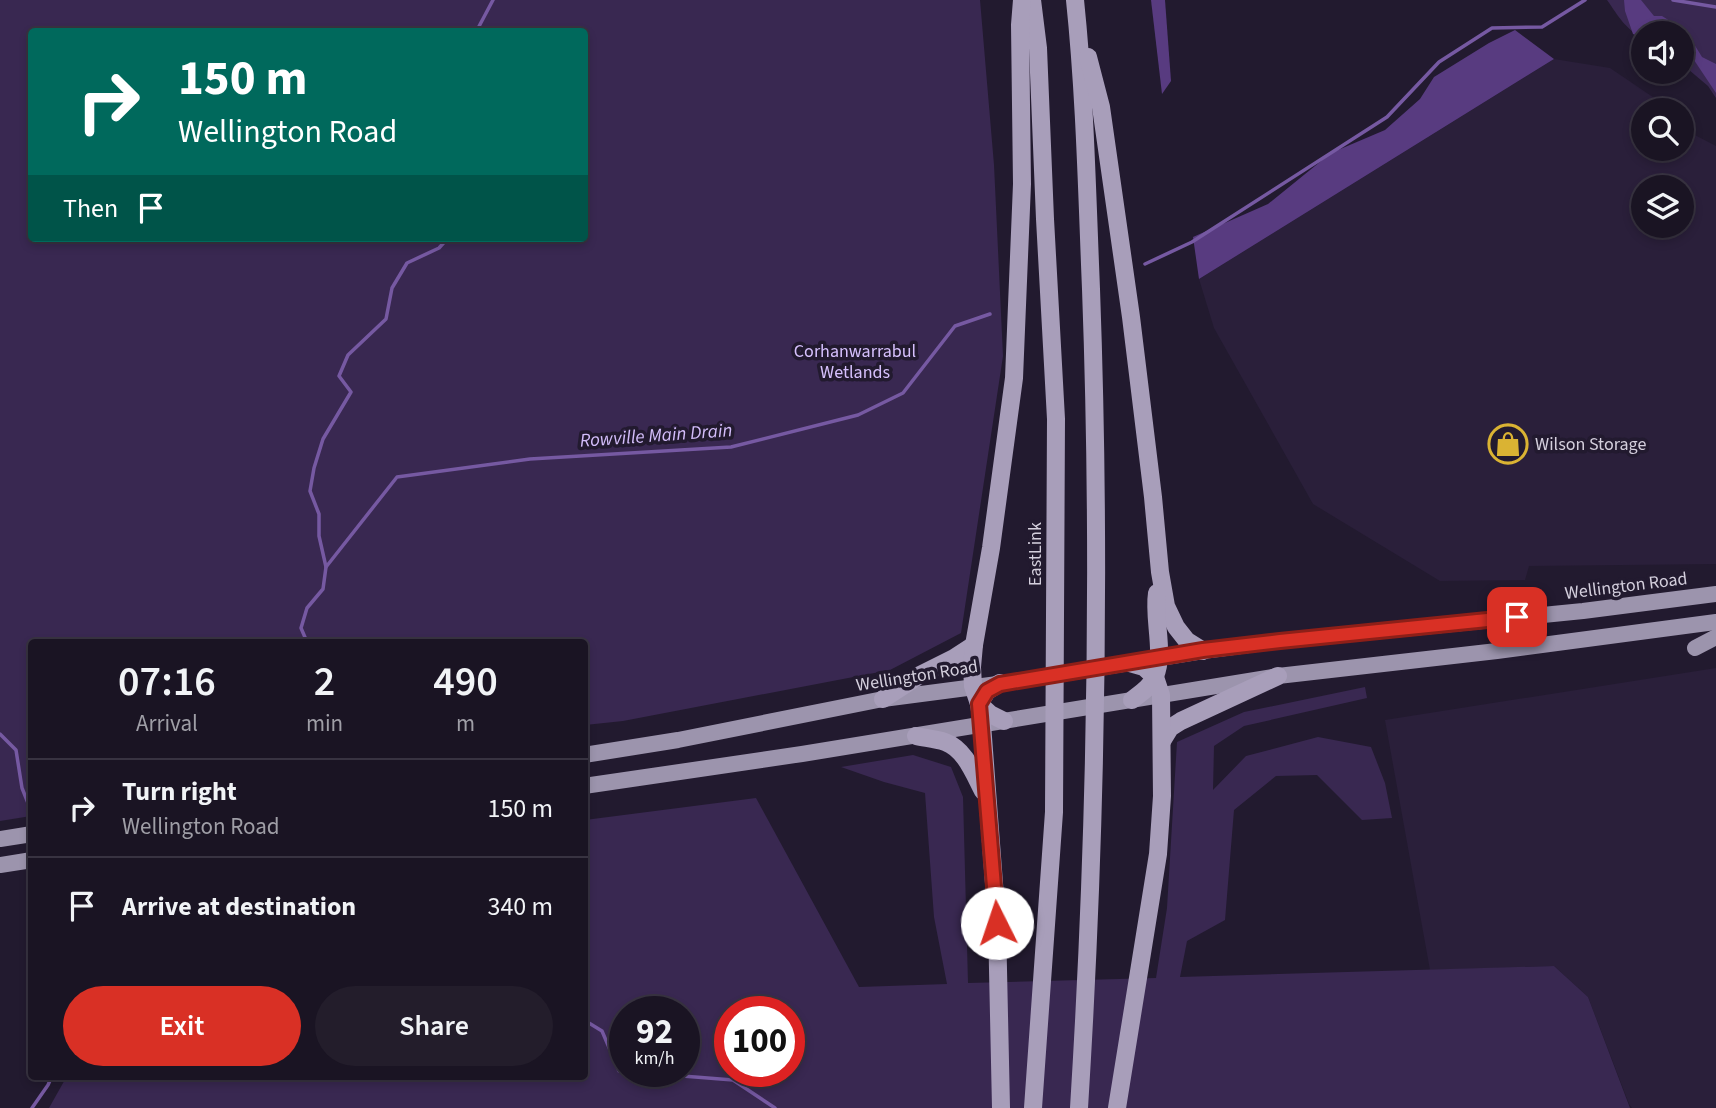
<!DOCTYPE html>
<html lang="en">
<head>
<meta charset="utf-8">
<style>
  :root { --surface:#1a1423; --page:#231d2b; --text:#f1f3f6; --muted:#9f9ea6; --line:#383341; --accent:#d93025 }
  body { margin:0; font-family:"Source Sans 3",sans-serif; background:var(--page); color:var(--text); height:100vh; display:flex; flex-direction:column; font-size:26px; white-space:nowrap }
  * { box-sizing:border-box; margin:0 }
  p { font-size:23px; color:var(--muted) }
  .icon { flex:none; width:38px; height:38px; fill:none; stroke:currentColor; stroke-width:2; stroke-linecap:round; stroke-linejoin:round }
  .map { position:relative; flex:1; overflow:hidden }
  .side { position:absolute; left:28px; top:639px; width:560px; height:441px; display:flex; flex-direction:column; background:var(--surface); border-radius:7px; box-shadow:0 4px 10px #0003,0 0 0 2px var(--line) }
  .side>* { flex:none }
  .guide { position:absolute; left:28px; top:28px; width:560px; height:214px; border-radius:7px; box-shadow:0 4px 10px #0003,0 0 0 2px var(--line); background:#00695c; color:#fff; overflow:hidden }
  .fabs { position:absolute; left:1631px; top:21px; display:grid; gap:14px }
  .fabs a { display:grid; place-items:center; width:63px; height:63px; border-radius:50%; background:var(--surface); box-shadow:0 4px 10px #0003,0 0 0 2px var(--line); font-size:35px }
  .speed { position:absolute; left:609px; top:996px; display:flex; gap:14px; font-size:35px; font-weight:700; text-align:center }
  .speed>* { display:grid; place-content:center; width:91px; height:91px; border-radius:50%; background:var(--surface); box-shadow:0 4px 10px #0003,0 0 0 2px var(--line); line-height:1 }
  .speed small { font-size:18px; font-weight:400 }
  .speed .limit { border:10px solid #d22; background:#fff; color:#111 }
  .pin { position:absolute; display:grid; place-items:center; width:60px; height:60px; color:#fff; margin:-30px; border-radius:14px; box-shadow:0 4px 10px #0006 }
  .me { position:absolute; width:77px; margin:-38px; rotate:356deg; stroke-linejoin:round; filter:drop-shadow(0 0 5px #0008) }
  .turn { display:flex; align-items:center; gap:24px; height:147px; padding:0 35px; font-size:32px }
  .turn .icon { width:91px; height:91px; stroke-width:2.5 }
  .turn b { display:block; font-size:49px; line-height:60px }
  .then { display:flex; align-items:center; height:66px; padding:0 35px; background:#0003; gap:14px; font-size:26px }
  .eta { display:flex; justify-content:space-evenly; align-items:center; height:119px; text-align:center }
  .eta b { font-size:42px; font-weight:600; line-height:49px }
  .button { display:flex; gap:14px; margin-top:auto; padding:14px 35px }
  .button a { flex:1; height:80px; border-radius:42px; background:var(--accent); color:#fff; font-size:28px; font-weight:600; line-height:80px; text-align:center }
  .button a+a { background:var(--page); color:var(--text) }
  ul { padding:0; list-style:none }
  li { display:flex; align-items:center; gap:21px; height:98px; padding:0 35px; border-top:2px solid var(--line) }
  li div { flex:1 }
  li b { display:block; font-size:26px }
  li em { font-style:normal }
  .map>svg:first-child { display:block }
</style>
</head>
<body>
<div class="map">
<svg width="1716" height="1108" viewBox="0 0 1716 1108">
  <rect width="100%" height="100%" fill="#221a2f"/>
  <!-- built -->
  <g fill="#2a1f3a" fill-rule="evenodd">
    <path d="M1554 59 1610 68 1672 110H1643V149H1682V116L1686 119 1687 131 1716 146V564L1529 566 1525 580 1440 581 1313 504 1214 328 1199 279ZM1643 187H1682V226H1643Z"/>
    <polygon points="1716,668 1716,1108 1632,1108 1629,1104 1588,997 1554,966 1430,970 1385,720"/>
  </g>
  <!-- green -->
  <g fill="#392851" fill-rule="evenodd">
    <path d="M0 0H980L994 165 1003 356 961 633 890 670 623 721 585 725 584 642H32L31 816 0 821ZM32 32H584V238H32Z"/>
    <path d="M1607 0H1716V98L1708 86 1682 64V33H1643V39C1624 27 1619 17 1607 0Z"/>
    <path d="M1365 687 1367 698 1244 726 1214 746 1213 790 1246 756 1318 737 1371 747 1385 783 1392 818 1362 820 1317 775 1276 776 1234 810 1225 920 1187 941 1180 977 1554 966 1588 997 1630 1108H49L67 1076H584L585 820 756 798 859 987 947 984 934 917 925 793 884 782 841 767 913 755 951 767 963 797 968 983 1156 978 1167 908 1177 742 1244 712ZM625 1012H684V1071H625ZM730 1012H789V1071H730Z"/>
  </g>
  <!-- forest -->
  <g fill="#583b80">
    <polygon points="1151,0 1165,0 1171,81 1162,94"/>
    <polygon points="1624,0 1641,0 1654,16 1662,16 1686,31 1702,57 1716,64 1716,93 1692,57 1683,62 1682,61 1682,33 1643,33 1643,38 1633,34 1625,11"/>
    <polygon points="1515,30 1554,59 1199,279 1193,237 1268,204 1331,153 1385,130 1420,99 1434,77 1489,43"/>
  </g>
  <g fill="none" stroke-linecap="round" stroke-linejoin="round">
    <!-- stream -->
    <g stroke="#7659a2" stroke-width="3.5">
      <polyline points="1673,0 1716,7"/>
      <polyline points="476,32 493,0"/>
      <polyline points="1145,264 1192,242 1387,117 1439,62 1492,28 1542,27 1585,0"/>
      <polyline points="326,567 397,477 530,459 731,447 858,415 903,393 955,326 990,314"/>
      <polyline points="307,642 301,628 307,608 323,589 326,567 319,536 319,514 310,491 314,468 323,439 351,392 339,376 348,355 386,319 392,288 407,263 439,248 448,238"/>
      <polyline points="0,734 16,750 22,788 30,808"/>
      <polyline points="584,1020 602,1031 619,1071 733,1080 775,1108"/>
      <polyline points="32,1108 48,1085 52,1076"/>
    </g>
    <!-- trunk -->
    <g stroke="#9c94ad" stroke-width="16">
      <polyline points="1695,648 1716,637"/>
      <polyline points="584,755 678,740 883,699 1013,682 1203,651 1280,641 1583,611 1716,594"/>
      <polyline points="584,786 802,754 1278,676 1497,651 1716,622"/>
      <polyline points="0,839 32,834"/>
      <polyline points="0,865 32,860"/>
    </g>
    <!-- motorway -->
    <g stroke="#a89eba" stroke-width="18">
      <polyline points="1032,0 1038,48 1045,219 1056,419 1054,812 1033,1108"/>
      <path d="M1075 0C1085 96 1087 193 1091 289 1101 562 1096 836 1079 1108"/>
      <polyline points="1088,57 1101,107 1131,317 1153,497 1160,572 1166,606 1176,627 1187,641 1203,651"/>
      <polyline points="883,699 920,675 954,658 974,645"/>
      <path d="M1132 700C1141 693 1151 687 1155 676 1165 652 1153 619 1157 593"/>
      <polyline points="979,704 990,714 1004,721"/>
      <polyline points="979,704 987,691 1000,683"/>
      <path d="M916 736C925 738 936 739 945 742 965 749 974 774 983 791"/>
      <polyline points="1162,741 1170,728 1181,721 1278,676"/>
      <polyline points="1001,1108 997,923 982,724 979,704 973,686 972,667 974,645 991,548 1014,378 1022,184 1020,25 1022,0"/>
      <polyline points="1117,1108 1158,854 1162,796 1161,695 1155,677 1144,667 1130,663"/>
    </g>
  </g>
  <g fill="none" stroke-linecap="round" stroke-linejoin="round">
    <!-- route casing -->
    <g stroke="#8d1f18" stroke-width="18">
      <polyline id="route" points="997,923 979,704 987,691 1000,684 1203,650 1280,641 1517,617"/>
    </g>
    <!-- route -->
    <use href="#route" stroke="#d93025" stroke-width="12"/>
  </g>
  <!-- icons -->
  <defs>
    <g id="shop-ring" transform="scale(2.0125)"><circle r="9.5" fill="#221a2f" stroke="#dab333" stroke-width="1.5"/><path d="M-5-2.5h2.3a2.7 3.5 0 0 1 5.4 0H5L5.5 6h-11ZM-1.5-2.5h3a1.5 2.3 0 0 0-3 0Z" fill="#dab333"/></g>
  </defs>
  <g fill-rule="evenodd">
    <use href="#shop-ring" x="1508" y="444"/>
  </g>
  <g text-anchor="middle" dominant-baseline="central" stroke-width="7" stroke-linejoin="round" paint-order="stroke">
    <!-- park labels -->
    <g font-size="18" fill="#d6c0fd" stroke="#221a2f">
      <text x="855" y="351">Corhanwarrabul<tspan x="855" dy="21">Wetlands</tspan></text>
    </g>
    <!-- poi labels -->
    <g font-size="18" fill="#d4cfdd" stroke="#221a2f" text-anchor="start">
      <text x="1535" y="444">Wilson Storage</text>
    </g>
    <!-- street labels -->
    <g font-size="18" fill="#d4cfdd" stroke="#221a2f">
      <text transform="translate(1035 554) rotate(-90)">EastLink</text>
      <text transform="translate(1626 586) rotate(-7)">Wellington Road</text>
      <text transform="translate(917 676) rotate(-9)">Wellington Road</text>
    </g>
    <!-- water labels -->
    <g font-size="19" font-style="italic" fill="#d3bdfa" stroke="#221a2f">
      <text transform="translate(656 436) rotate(-4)">Rowville Main Drain</text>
    </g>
  </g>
</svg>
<div class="fabs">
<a><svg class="icon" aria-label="sound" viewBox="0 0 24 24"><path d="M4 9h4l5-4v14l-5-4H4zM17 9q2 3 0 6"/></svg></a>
<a><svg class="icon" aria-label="search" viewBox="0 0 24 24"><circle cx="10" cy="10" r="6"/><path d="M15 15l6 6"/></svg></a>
<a><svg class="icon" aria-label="layers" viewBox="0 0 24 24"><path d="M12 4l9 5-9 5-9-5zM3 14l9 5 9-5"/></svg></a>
</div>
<div class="speed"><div>92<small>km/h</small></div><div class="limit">100</div></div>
<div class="pin" style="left:1517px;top:617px;background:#d93025"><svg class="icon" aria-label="arrive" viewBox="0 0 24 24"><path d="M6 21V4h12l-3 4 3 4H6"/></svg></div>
<svg class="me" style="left:997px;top:923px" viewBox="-20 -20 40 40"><circle r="19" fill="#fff"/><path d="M0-13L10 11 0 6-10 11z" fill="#d93025"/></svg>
<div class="guide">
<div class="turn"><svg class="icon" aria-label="right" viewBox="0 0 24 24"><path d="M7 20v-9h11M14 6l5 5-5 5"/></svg><div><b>150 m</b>Wellington Road</div></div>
<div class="then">Then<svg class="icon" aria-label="arrive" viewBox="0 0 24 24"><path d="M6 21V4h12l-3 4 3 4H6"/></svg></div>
</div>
<section class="side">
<div class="eta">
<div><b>07:16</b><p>Arrival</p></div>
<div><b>2</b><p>min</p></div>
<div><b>490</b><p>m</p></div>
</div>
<ul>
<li><svg class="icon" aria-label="right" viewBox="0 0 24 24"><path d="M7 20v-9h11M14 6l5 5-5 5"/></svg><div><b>Turn right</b><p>Wellington Road</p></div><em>150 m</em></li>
<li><svg class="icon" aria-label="arrive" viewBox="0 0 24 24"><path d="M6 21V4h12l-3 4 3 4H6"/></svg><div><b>Arrive at destination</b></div><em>340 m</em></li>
</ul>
<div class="button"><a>Exit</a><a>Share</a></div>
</section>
</div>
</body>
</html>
